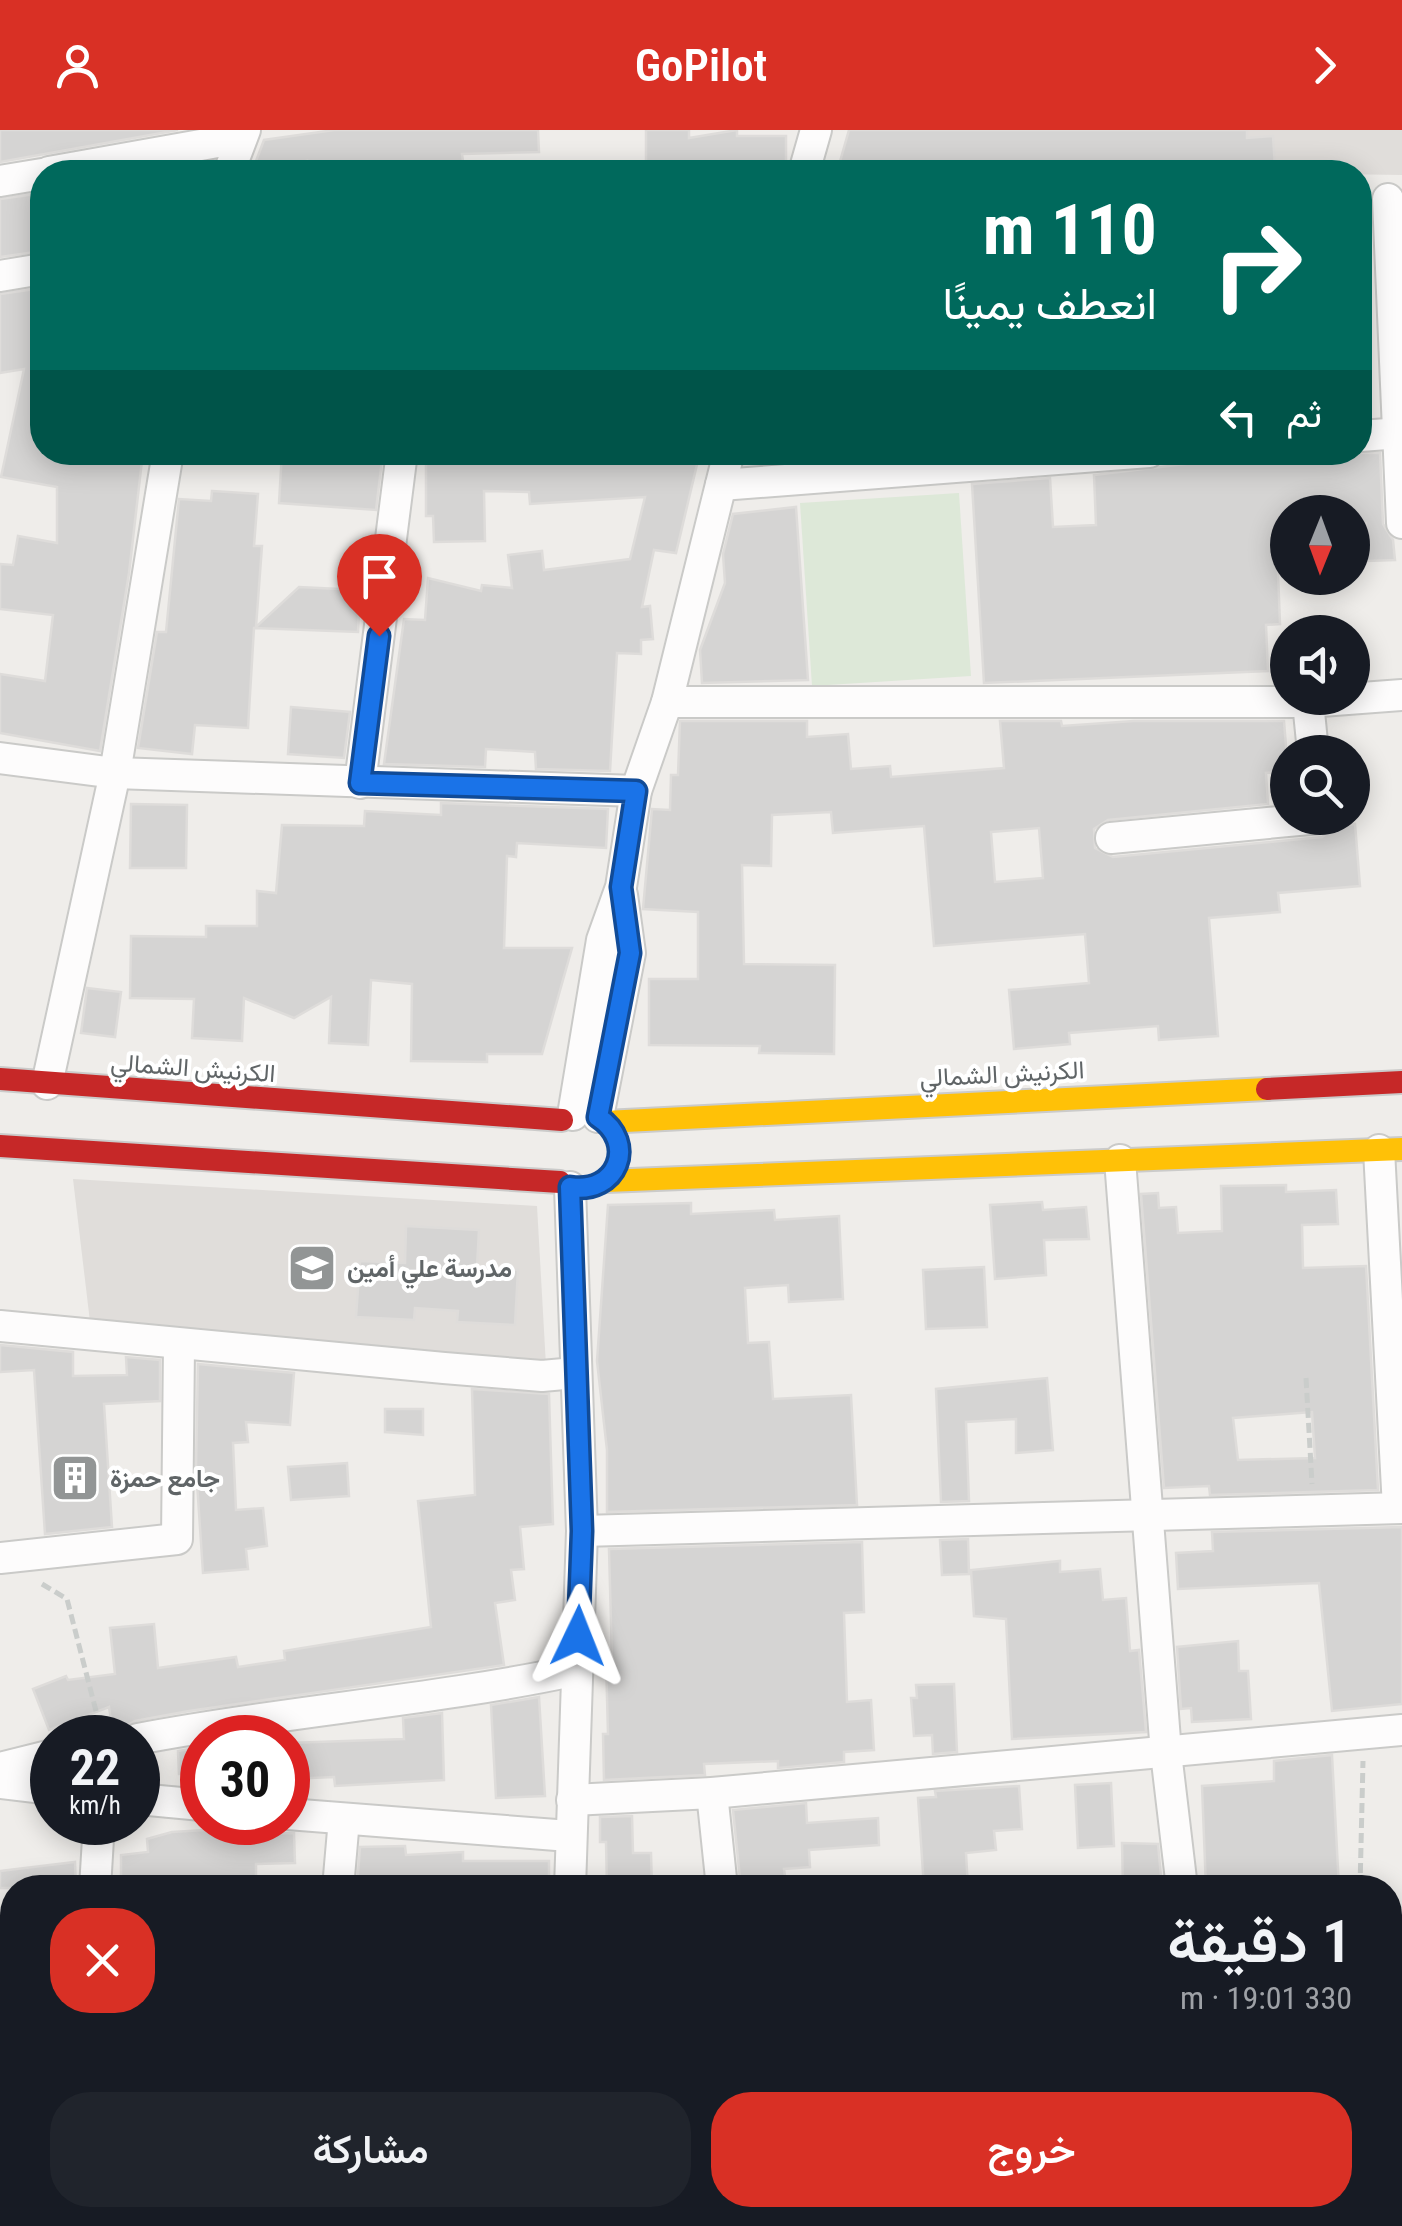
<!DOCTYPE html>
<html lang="ar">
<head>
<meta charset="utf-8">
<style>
  :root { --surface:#171b24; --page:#20242c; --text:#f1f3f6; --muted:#9ea1a6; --accent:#d93025 }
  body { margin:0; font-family:"Roboto Condensed",Vazirmatn,sans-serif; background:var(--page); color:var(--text); direction:rtl; height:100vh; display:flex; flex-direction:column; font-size:38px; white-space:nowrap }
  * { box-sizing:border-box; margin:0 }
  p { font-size:32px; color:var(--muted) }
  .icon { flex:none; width:55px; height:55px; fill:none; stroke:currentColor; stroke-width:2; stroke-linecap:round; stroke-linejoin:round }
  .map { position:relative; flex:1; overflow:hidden; direction:ltr }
  .side { position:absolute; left:0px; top:1745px; width:1402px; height:352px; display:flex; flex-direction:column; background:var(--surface); border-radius:40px 40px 0 0; box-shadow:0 5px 25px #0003; direction:rtl }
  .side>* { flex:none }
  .hud { position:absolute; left:30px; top:30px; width:1342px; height:305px; border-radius:40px; box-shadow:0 5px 25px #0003; direction:rtl; background:#00695c; color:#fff; overflow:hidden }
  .needle { width:65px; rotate:181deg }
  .buttons { position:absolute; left:1270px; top:365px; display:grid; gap:20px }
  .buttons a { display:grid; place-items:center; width:100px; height:100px; border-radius:50%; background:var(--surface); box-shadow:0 5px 25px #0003; font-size:50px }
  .speed { position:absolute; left:30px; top:1585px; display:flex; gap:20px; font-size:50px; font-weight:700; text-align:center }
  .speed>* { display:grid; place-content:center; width:130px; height:130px; border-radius:50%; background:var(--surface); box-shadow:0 5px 25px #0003; line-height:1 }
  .speed small { font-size:25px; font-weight:400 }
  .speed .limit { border:15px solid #d22; background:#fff; color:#111 }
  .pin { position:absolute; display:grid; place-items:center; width:85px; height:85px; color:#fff; margin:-102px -42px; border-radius:50% 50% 50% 0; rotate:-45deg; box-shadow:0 0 10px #0007 }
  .pin .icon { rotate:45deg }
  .me { position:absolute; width:110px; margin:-55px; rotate:2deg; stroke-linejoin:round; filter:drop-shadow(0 0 8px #0008) }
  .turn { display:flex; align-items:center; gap:35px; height:210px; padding:0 50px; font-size:45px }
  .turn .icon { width:130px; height:130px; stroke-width:2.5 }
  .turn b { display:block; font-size:70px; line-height:85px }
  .then { display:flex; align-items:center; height:95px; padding:0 50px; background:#0003; gap:20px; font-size:38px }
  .round { display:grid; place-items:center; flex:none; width:105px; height:105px; border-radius:40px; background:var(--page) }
  .headline { display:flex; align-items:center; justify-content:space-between; height:170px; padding:0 50px }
  h1 { font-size:60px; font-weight:600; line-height:75px }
  .button { display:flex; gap:20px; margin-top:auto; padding:20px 50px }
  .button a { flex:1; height:115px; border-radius:40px; background:var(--accent); color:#fff; font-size:40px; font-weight:600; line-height:115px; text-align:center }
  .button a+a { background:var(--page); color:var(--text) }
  header { display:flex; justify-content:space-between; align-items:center; height:130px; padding:0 50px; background:var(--accent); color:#fff; font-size:45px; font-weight:600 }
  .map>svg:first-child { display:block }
</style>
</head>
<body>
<header><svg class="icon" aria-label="forward" viewBox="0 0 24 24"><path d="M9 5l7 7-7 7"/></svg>GoPilot<svg class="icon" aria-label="person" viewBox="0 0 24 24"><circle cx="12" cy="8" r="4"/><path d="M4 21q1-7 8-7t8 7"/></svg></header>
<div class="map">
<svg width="1402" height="2096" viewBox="0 0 1402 2096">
  <rect width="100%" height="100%" fill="#efedea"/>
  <!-- education -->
  <g fill="#e0ddda">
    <polygon points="1207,0 1402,0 1402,45 1208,42"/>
    <polygon points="73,1049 537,1076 546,1236 91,1200"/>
  </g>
  <!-- green -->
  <polygon fill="#dde8d8" points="959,363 971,546 812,556 800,373"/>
  <!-- building -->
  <g fill="#d5d4d3" stroke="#dedcda" stroke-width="2.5" fill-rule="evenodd">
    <polygon points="0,0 178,0 0,32"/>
    <polygon points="334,0 538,0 539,22 462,24 464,39 438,42 308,42 307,31 253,39 264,10"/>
    <polygon points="646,0 689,0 689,8 737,0 737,6 786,6 786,42 646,42"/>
    <polygon points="849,0 1247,0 1247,8 1273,6 1275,37 1203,42 837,42"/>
    <polygon points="42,63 42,121 0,127 0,69"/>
    <polygon points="42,158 42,322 143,322 129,443 100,621 0,603 0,544 45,551 53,485 0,479 0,434 13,435 18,406 57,413 57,357 1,347 24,239 0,243 0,164"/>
    <polygon points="282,322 383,322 376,380 279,373"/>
    <polygon points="426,322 699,326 676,423 654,420 642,477 650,476 653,509 641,510 641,524 617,523 610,641 536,639 535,622 486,619 485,637 384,634 404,489 425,490 428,448 481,461 482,455 512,458 508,425 542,421 544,440 630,429 645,367 530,374 529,362 484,361 485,411 434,412 433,386 426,386"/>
    <polygon points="1285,322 1380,323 1383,394 1393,410 1395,430 1367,431 1366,393 1352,394 1352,382 1288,382 1288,442 1278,442 1280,494 1266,495 1268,541 984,553 972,354 1050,348 1053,397 1096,395 1094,345"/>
    <polygon points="212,361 258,364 254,416 262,416 256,497 299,457 360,460 358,502 254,498 248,598 195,595 192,624 138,618 157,502 166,502 179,369 211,371"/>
    <polygon points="796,377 808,550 702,553 700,520 725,453 723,424 733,384"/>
    <polygon points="291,577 350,582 344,628 288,624"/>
    <path d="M680 591H807V607L848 604 851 639 890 636 891 647 1004 638 1000 591H1061L1062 596 1134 591H1284L1288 641 1266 643 1268 674 1108 690 1094 699 1095 718 1113 727 1322 707 1337 696 1355 694 1360 756 1278 763 1280 782 1209 788 1218 906 1159 910 1158 896 1069 903 1070 914 1014 919 1009 860 1089 853 1085 804 934 816 924 696 833 703 831 682 772 685 771 736 742 735 744 834 835 835 834 924 759 923 760 916 649 915V849H698V782L643 779 652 679 670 680 671 645H678ZM1039 698 1043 748 995 752 991 702Z"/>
    <polygon points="441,673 608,679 606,718 517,713 516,727 507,726 504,818 572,818 542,924 487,924 487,932 411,931 412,854 371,850 368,915 329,913 331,867 294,888 244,868 242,911 192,908 194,869 130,868 131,806 206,807 206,796 257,796 257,761 276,763 282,695 364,696 365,681 441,685"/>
    <polygon points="131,674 187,675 186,738 130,738"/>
    <polygon points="87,858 121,862 115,907 81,903"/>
    <path d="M1286 1055V1062L1336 1060 1338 1094 1302 1095 1303 1138 1366 1136 1378 1360 1210 1365 1209 1356 1164 1358 1141 1064 1158 1063 1159 1078 1176 1077 1178 1103 1222 1101 1221 1056ZM1312 1282 1315 1328 1238 1330 1233 1288Z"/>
    <polygon points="1042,1072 1043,1080 1086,1077 1089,1109 1044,1110 1046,1145 995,1149 990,1075"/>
    <polygon points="691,1073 691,1084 774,1080 775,1090 839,1086 843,1169 789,1172 788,1155 745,1158 748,1213 769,1212 773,1269 851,1265 857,1375 607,1382 607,1320 597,1231 608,1075"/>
    <polygon points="406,1096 479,1100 477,1137 518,1140 515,1195 457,1192 458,1181 415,1178 414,1190 356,1187 360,1131 405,1133"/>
    <polygon points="984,1137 987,1197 926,1199 923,1140"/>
    <polygon points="0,1215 73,1222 73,1246 127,1245 126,1227 160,1230 160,1271 104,1274 112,1397 45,1404 34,1240 0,1242"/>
    <polygon points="198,1234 294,1243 290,1295 246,1292 248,1312 233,1313 236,1380 263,1378 267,1416 246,1419 248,1439 203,1443 196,1337"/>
    <polygon points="1047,1248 1053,1320 1016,1323 1016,1289 966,1292 969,1371 941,1372 936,1259"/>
    <polygon points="472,1259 549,1264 553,1394 520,1397 524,1439 511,1440 515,1470 495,1473 504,1535 189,1581 135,1591 113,1603 109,1577 49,1600 33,1559 66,1546 68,1550 115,1544 110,1498 154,1494 158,1538 236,1527 238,1537 285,1530 284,1521 431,1497 418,1371 475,1365"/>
    <polygon points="385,1279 423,1279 423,1305 385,1302"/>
    <polygon points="347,1333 349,1366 291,1370 288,1337"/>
    <polygon points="1402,1397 1402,1574 1332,1581 1319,1453 1178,1459 1176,1423 1213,1421 1212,1402"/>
    <polygon points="968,1409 969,1444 942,1445 940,1410"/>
    <polygon points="862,1412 864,1482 844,1483 847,1572 871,1570 874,1620 844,1622 844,1632 778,1638 778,1631 704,1634 705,1645 604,1650 603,1604 608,1604 606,1530 612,1530 609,1419"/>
    <polygon points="1060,1431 1060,1442 1100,1439 1103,1470 1126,1468 1130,1521 1139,1520 1146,1602 1012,1609 1006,1489 974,1486 971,1440"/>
    <polygon points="1238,1511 1239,1541 1248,1541 1251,1589 1192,1592 1191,1578 1181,1579 1177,1517"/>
    <polygon points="954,1554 957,1622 933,1624 932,1605 914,1606 911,1568 917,1568 916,1555"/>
    <polygon points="539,1567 545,1666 496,1668 491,1575"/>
    <polygon points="442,1583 444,1650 335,1656 334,1647 288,1649 288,1613 404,1609 403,1588"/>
    <polygon points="202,1617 202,1643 179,1644 178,1621"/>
    <polygon points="1332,1625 1339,1758 1206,1758 1202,1656 1274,1651 1274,1631"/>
    <polygon points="1111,1653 1114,1716 1078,1718 1075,1655"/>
    <polygon points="1019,1656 1022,1699 994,1701 996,1720 966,1723 968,1758 924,1758 918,1668 936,1667 935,1661"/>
    <polygon points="806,1673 807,1693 878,1688 879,1715 809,1720 810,1737 784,1739 785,1746 764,1748 765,1758 741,1758 733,1680"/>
    <polygon points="632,1686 633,1723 651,1723 652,1758 607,1758 606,1712 600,1712 600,1687"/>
    <polygon points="254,1697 255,1704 294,1703 295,1733 256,1734 256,1758 121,1758 121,1725 148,1722 147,1709 172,1702"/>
    <polygon points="1122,1713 1158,1714 1162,1758 1123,1758"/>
    <polygon points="405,1716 406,1725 463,1722 463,1731 549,1731 549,1758 357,1758 360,1717"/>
    <polygon points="75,1732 76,1758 0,1758 0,1741"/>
  </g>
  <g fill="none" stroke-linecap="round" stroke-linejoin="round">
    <!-- street casing -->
    <g stroke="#cacac8" stroke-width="34">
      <g id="street">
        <polyline points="49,42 240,8"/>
        <polyline points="229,42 245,0"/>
        <polyline points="804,42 816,0"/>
        <polyline points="0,51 42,44"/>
        <polyline points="1388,69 1402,393"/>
        <polyline points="0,146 42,139"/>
        <polyline points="1360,306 1402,303"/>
        <polyline points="721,355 1149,322"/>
        <polyline points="667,572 1308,572 1402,565"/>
        <polyline points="1308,572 1313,622"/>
        <polyline points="0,628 115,643 636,661"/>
        <polyline points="360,653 402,322"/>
        <polyline points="1111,708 1320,688"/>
        <polyline points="47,954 115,643 168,322"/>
        <polyline points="573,985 602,810 621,757 636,661 667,572 729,322"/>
        <polyline points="598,987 630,823 622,765"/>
        <polyline points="1379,1020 1398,1378"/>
        <polyline points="1120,1030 1166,1623 1182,1758"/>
        <polyline points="570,1057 582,1401 570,1758"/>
        <polyline points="0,1196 444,1238 542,1246 575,1243"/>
        <polyline points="582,1401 1402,1378"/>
        <polyline points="0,1428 177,1409 179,1216"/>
        <path d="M138 1609C283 1581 432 1571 577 1540"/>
        <polyline points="0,1638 52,1625"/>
        <polyline points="0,1653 52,1659"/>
        <polyline points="712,1663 722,1758"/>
        <polyline points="138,1669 202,1675"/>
        <polyline points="572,1670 712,1663 1402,1600"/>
        <polyline points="288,1684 569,1706"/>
        <polyline points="95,1758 99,1692"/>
        <polyline points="338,1758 344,1689"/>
        <polyline points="0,1799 12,1797"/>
        <polyline points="576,2085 576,2096"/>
        <polyline points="752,2085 753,2096"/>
        <polyline points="72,2096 72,2085"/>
        <polyline points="312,2096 312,2085"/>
      </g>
    </g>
    <!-- slow casing -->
    <g stroke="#cbcbca" stroke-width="26">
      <g id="slow">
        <polyline points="605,992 1267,959"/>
        <polyline points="606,1051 1402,1019"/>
      </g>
    </g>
    <!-- jam casing -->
    <g stroke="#cbcbca" stroke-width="26">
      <g id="jam">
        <polyline points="0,949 562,990"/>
        <polyline points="1267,959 1402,952"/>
        <polyline points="0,1016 560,1052"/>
      </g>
    </g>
    <!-- path -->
    <g stroke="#cacdcb" stroke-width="5" stroke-dasharray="10 5" stroke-linecap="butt">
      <polyline points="1306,1248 1312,1354"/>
      <polyline points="42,1454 67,1469 103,1608"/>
      <polyline points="1360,1758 1363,1631"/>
      <polyline points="0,1962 12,1960"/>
      <polyline points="842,2085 843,2096"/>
      <polyline points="1214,2085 1215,2096"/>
      <polyline points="1375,2085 1376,2096"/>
    </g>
    <!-- street -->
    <use href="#street" stroke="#fdfcfc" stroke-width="30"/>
    <!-- slow -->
    <use href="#slow" stroke="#ffc107" stroke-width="22"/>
    <!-- jam -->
    <use href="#jam" stroke="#c62828" stroke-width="22"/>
  </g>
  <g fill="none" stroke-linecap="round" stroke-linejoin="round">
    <!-- route casing -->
    <g stroke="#114b97" stroke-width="25">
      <path id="route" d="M379 506 360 653 636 661 621 757 630 823 598 987C638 1013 617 1065 570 1057L582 1401 578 1506"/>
    </g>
    <!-- route -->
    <use href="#route" stroke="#1a73e8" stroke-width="18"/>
  </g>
  <!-- icons -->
  <defs>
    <g id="school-square" transform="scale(2.5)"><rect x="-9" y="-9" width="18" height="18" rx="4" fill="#929595" stroke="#fff"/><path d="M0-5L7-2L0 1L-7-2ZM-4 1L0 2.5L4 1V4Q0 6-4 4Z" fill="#fff"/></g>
    <g id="building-square" transform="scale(2.5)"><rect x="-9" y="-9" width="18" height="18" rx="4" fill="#929595" stroke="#fff"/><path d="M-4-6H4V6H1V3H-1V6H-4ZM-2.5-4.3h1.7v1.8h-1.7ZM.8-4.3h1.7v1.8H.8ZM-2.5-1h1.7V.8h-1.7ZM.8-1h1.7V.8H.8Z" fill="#fff"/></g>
  </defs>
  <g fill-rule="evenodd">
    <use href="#school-square" x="312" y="1138"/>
    <use href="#building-square" x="75" y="1348"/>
  </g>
  <g text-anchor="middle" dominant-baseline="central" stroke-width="8" stroke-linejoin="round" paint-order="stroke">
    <!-- street labels -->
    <g font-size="25" fill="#606567" stroke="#fff">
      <text transform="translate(193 938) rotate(4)">الكرنيش الشمالي</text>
      <text transform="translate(1002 944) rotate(-3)">الكرنيش الشمالي</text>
    </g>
    <!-- poi labels -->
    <g font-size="25" font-weight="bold" fill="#606567" stroke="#fff" text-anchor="start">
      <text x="347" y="1138">مدرسة علي أمين</text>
      <text x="110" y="1348">جامع حمزة</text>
    </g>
  </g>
</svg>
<div class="buttons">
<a><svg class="needle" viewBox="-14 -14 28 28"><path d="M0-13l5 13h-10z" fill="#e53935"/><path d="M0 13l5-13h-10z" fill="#9ea1a6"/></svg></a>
<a><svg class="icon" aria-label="sound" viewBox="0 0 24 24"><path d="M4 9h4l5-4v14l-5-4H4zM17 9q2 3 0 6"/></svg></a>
<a><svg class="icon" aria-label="search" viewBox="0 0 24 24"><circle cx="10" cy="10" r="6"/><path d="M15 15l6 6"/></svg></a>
</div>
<div class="speed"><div>22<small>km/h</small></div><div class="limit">30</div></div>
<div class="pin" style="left:379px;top:506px;background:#d93025"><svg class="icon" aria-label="arrive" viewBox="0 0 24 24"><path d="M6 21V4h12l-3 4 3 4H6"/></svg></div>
<svg class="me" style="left:578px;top:1506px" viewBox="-20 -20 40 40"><path d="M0-17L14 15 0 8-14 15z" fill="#1a73e8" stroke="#fff" stroke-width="4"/></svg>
<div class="hud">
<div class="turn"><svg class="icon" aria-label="right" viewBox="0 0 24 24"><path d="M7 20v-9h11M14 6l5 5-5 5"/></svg><div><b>110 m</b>انعطف يمينًا</div></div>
<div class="then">ثم<svg class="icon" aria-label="left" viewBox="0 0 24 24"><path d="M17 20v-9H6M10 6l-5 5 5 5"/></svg></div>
</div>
<section class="side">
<div class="headline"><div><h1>1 دقيقة</h1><p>330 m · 19:01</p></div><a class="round" style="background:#d93025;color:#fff"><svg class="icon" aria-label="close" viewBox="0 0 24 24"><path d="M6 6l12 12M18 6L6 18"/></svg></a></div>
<div class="button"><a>خروج</a><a>مشاركة</a></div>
</section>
</div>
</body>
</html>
